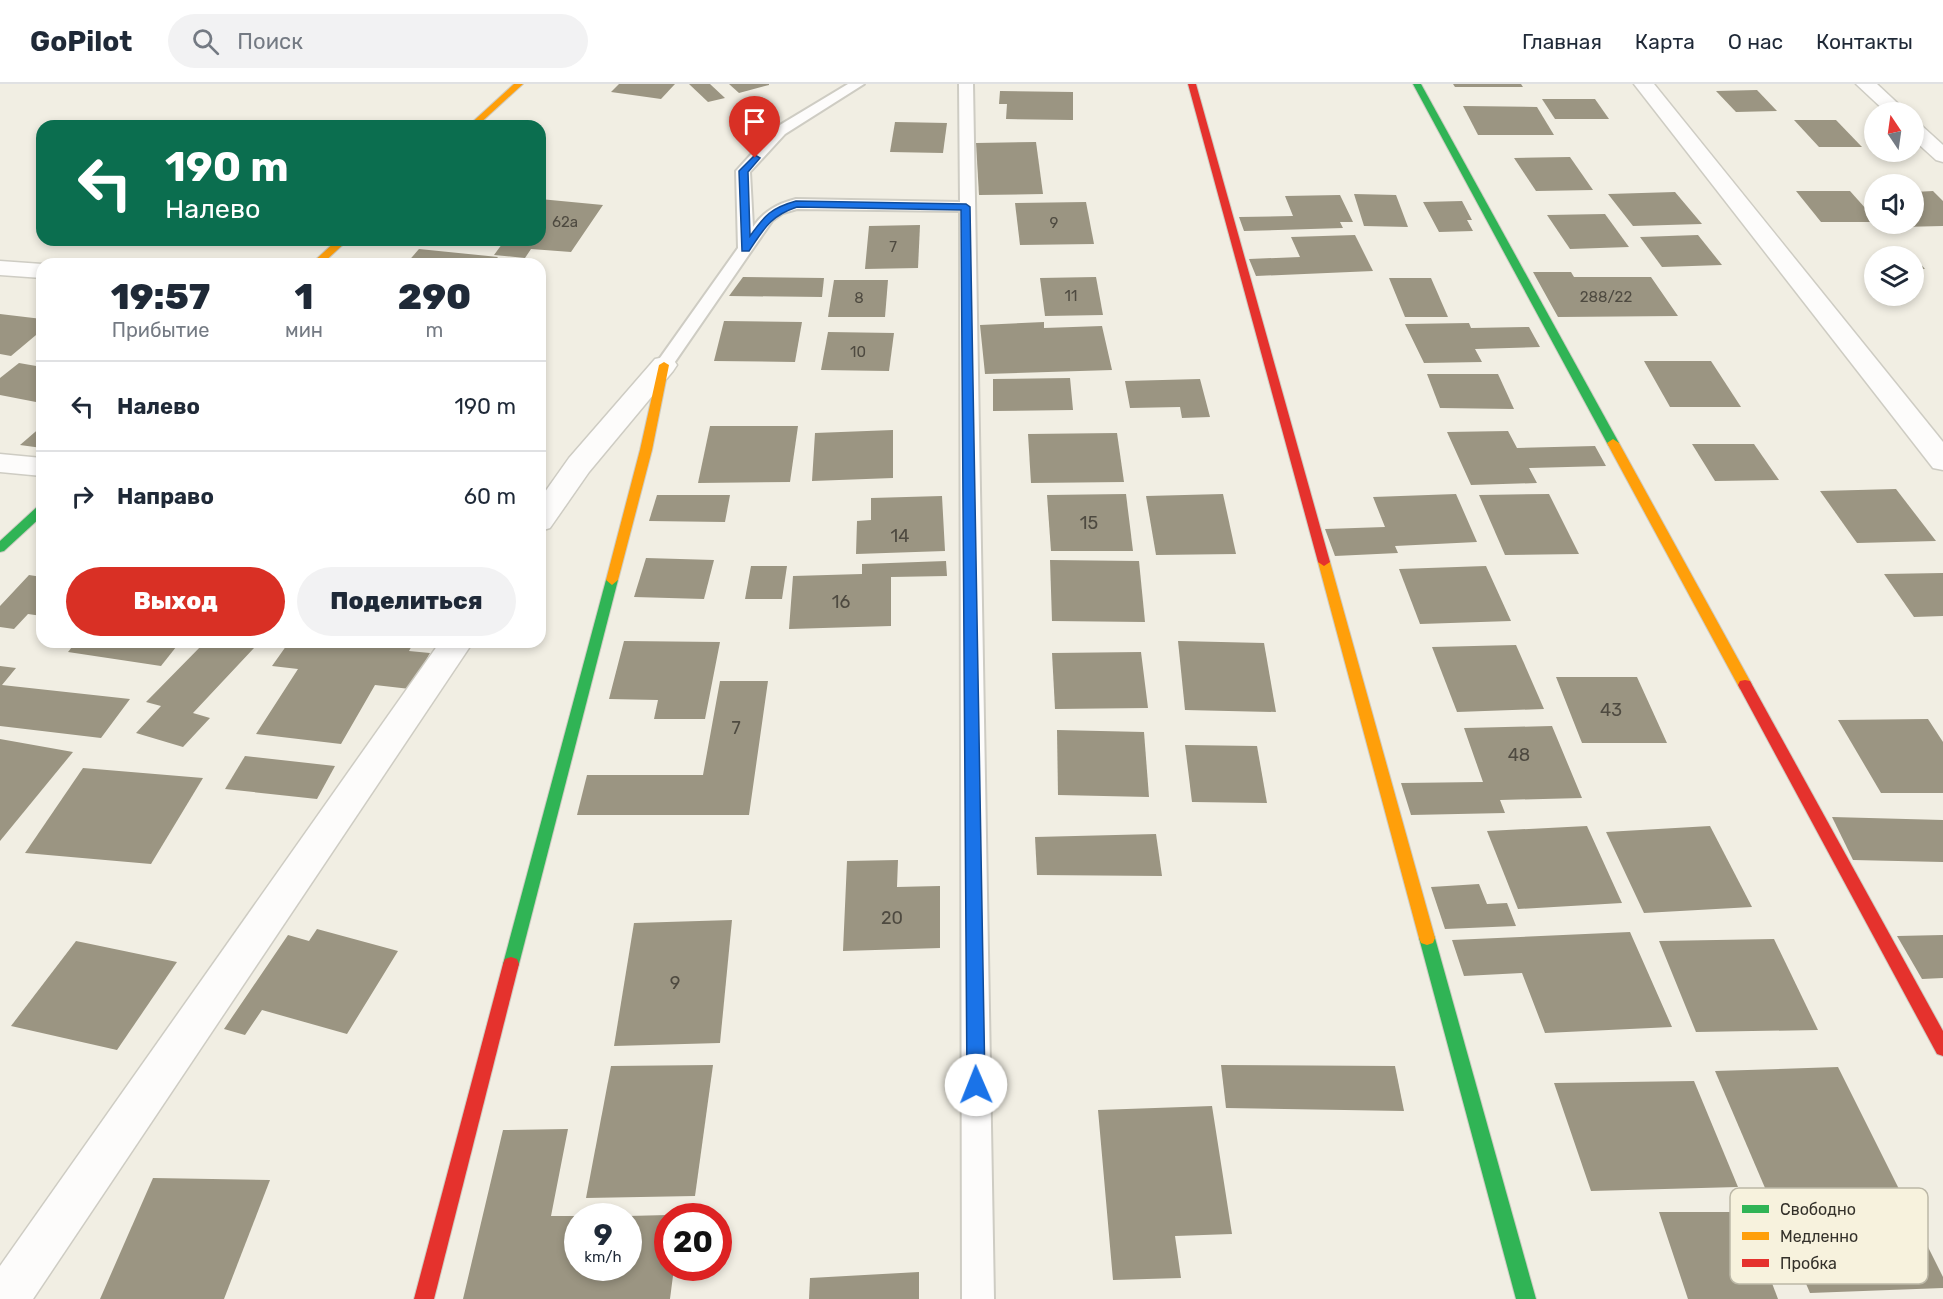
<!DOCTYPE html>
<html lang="ru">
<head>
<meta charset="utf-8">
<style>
  :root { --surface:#fff; --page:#f2f2f3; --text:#1f2937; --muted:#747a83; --line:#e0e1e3; --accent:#d93025 }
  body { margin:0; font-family:Rubik,sans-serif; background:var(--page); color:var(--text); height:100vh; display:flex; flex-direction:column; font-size:22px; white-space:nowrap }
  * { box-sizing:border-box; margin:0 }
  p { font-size:20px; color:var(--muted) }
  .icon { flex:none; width:33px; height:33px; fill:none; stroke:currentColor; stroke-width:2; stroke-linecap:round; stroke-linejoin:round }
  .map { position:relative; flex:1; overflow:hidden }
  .side { position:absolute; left:36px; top:174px; width:510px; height:390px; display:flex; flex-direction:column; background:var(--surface); border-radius:18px; box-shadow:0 3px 9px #0003 }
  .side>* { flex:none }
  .top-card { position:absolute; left:36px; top:36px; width:510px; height:126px; border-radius:18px; box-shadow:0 3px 9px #0003; background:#0b6e4f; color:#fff; overflow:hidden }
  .needle { width:39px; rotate:347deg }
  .buttons { position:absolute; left:1864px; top:18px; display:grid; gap:12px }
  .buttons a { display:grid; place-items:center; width:60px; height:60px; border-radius:50%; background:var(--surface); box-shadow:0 3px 9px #0003; font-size:30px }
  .speed { position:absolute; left:564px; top:1119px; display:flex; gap:12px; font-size:30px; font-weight:700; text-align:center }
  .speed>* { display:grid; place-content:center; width:78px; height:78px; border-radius:50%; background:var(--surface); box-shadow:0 3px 9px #0003; line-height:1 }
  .speed small { font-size:15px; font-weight:400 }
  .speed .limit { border:9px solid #d22; background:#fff; color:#111 }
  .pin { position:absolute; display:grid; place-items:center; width:51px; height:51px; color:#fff; margin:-62px -26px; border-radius:50% 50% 50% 0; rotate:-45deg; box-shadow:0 0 6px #0007 }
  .pin .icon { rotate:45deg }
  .me { position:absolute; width:66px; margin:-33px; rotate:359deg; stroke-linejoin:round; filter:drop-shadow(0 0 4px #0008) }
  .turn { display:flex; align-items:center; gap:21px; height:126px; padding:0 30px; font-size:27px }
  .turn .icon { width:78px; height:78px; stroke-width:2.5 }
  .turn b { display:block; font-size:42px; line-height:51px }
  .eta { display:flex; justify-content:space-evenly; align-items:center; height:102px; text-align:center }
  .eta b { font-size:36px; font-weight:800; line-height:42px }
  .cta { display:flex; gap:12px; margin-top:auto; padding:12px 30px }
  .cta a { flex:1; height:69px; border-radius:36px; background:var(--accent); color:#fff; font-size:24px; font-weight:800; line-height:69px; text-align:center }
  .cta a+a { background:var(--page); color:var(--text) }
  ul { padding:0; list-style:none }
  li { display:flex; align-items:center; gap:18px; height:90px; padding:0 30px; border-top:2px solid var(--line) }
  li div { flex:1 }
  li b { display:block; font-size:22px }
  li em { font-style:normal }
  header { display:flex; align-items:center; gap:36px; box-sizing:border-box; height:84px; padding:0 30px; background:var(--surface); border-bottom:2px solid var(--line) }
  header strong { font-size:28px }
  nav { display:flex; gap:33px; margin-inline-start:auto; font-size:21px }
  .search { width:420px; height:54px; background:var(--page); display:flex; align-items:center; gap:15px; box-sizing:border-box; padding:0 21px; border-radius:33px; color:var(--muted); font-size:22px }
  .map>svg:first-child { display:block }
</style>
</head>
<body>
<header>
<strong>GoPilot</strong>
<div class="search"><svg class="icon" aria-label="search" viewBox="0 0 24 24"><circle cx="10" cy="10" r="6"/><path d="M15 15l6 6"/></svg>Поиск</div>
<nav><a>Главная</a><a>Карта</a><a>О нас</a><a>Контакты</a></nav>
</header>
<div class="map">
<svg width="1943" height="1215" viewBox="0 0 1943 1215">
  <rect width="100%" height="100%" fill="#f1eee3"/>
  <!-- building -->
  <g fill="#9b9582">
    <polygon points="619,0 675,0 661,15 611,8"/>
    <polygon points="689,0 710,0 725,14 708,18"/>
    <polygon points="729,0 769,0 769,1 739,9"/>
    <polygon points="1453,0 1521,0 1523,3 1455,3"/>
    <polygon points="1757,6 1777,27 1736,28 1716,7"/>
    <polygon points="1000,7 1073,8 1073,36 1006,35 1007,20 999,20"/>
    <polygon points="1542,15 1595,15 1609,35 1555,35"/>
    <polygon points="1463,22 1537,23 1554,51 1478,51"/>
    <polygon points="1794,36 1836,36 1862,63 1819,63"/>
    <polygon points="895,38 947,39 943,69 890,68"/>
    <polygon points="1036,58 1043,110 979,111 976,59"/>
    <polygon points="1570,73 1593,106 1536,107 1514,74"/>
    <polygon points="1796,107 1850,107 1875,135 1875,138 1821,138"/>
    <polygon points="1933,107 1943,117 1943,142 1901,143 1898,140 1914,140 1914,108"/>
    <polygon points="1675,108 1702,140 1633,142 1608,110"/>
    <polygon points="1354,110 1396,111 1408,143 1364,142"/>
    <polygon points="1340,111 1353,138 1340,138 1343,144 1244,147 1239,133 1293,132 1285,112"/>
    <polygon points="540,115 603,121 571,168 531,165 525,174 494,171 505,156 540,156"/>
    <polygon points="1462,117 1472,136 1467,136 1473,147 1439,148 1423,118"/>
    <polygon points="1086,118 1094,160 1020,161 1015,119"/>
    <polygon points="1605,130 1629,163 1570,165 1547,131"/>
    <polygon points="920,141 918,184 865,185 869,142"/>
    <polygon points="1355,151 1373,187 1256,192 1249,175 1300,173 1291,153"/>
    <polygon points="1698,151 1722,181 1662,183 1640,153"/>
    <polygon points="419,165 498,173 492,180 406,180"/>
    <polygon points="1892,169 1912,170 1925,185 1914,184 1914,172 1895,172"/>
    <polygon points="1533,188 1571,188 1574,193 1651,193 1678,232 1558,233"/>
    <polygon points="743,193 824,194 822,213 729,212"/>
    <polygon points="1096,193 1103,231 1045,232 1040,194"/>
    <polygon points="1389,194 1431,194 1448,233 1405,233"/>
    <polygon points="834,196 888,196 885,233 828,233"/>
    <polygon points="0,230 42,235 42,246 11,272 0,270"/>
    <polygon points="724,237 802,238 795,278 714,277"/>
    <polygon points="1044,238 1044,244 1102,242 1112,286 985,290 980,241"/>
    <polygon points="1469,239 1471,244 1529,243 1540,263 1475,265 1482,278 1424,279 1405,240"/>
    <polygon points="828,248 894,249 889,287 821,286"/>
    <polygon points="1644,277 1711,277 1741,323 1670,323"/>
    <polygon points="19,279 42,283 42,312 36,318 0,311 0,294"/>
    <polygon points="1427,290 1498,290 1514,325 1440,324"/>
    <polygon points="1070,294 1073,326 993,327 993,295"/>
    <polygon points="1200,295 1210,333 1182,334 1180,323 1130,324 1125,297"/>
    <polygon points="42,342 42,364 20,361"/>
    <polygon points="710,342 798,342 790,398 698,399"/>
    <polygon points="893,346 893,394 812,397 815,349"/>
    <polygon points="1508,347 1517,364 1595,362 1606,382 1529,384 1537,399 1471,401 1447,348"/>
    <polygon points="1117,349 1124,398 1031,399 1028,350"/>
    <polygon points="1692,360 1754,360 1779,396 1715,397"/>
    <polygon points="1896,405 1936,457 1857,459 1820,407"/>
    <polygon points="1126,410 1133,467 1051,467 1047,411"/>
    <polygon points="1223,410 1236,470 1156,471 1146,412"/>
    <polygon points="1456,410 1477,458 1395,462 1398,469 1335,472 1325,445 1385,443 1373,413"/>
    <polygon points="1549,410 1579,470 1505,471 1479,411"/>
    <polygon points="657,411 730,411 725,438 649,437"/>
    <polygon points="942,412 945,467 856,470 857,437 871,436 871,414"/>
    <polygon points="646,474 714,476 704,515 634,513"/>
    <polygon points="1050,476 1139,477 1145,538 1052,537"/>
    <polygon points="946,477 947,492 891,493 891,542 789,545 793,492 862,490 862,480"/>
    <polygon points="751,482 787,482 782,515 745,515"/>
    <polygon points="1486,482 1511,537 1420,540 1399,485"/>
    <polygon points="1943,489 1943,532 1914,533 1884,490"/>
    <polygon points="29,491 42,493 42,532 28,530 14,545 0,543 0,522"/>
    <polygon points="624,557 720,558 705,635 654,635 658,616 609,615"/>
    <polygon points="1178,557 1264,559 1276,628 1185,626"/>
    <polygon points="76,558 180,558 161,582 68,568"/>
    <polygon points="205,558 234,558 254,564 193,629 210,634 183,663 136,649 161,622 146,618"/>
    <polygon points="289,558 414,558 409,567 430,569 410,605 375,601 341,660 256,650 298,585 272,582"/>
    <polygon points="1516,561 1544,625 1457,628 1432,563"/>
    <polygon points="1141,568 1148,624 1055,625 1052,569"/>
    <polygon points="0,582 16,584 2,601 130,615 101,654 0,642"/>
    <polygon points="1556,593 1637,593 1667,659 1582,659"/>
    <polygon points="720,597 768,597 749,731 577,731 587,691 703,691"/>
    <polygon points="1928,635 1943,658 1943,709 1881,709 1838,636"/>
    <polygon points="1552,642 1582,714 1500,716 1505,729 1411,731 1401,699 1483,698 1464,644"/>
    <polygon points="1057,646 1144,648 1149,713 1058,711"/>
    <polygon points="0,655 73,668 0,757"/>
    <polygon points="1185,661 1257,662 1267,719 1192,718"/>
    <polygon points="245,672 335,682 317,715 225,705"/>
    <polygon points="83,684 203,694 151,780 25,769"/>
    <polygon points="1832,733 1943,736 1943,778 1853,776"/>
    <polygon points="1587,742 1622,819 1518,825 1487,747"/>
    <polygon points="1710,742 1752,823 1644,829 1606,748"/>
    <polygon points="1156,750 1162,792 1037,791 1035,753"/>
    <polygon points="898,776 897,803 940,802 940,864 843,867 847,777"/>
    <polygon points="1479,800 1487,820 1507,819 1516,842 1445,845 1431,803"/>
    <polygon points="732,836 720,959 614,962 634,839"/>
    <polygon points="317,845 398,867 347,950 262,926 245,951 224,945 288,851 309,857"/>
    <polygon points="1630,848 1672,943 1545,949 1522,889 1464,892 1452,856"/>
    <polygon points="1943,851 1943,894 1922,895 1897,852"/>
    <polygon points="1774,855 1818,946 1696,948 1659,857"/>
    <polygon points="76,857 177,878 117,966 11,942"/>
    <polygon points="713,981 695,1112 586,1114 611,982"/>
    <polygon points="1221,981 1395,982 1404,1027 1226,1024"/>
    <polygon points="1838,983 1943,1193 1943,1204 1810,1209 1715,987"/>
    <polygon points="1694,997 1738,1103 1591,1107 1554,999"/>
    <polygon points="1212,1022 1232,1150 1175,1152 1181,1194 1113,1196 1098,1026"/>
    <polygon points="568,1045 551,1132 578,1132 578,1184 628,1184 628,1132 668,1131 668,1184 674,1184 670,1215 463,1215 503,1046"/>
    <polygon points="153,1094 270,1096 224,1215 100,1215"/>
    <polygon points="1659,1128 1745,1128 1778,1215 1688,1215"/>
    <polygon points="919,1188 919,1215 809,1215 810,1194"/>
  </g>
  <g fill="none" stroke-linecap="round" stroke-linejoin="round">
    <!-- lane casing -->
    <g stroke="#ceccc3" stroke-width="4">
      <path id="lane" d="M848 0H864L785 50 750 88 753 143C764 127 777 120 796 115L960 118 959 0H973L994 1215H962L960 127 797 125 783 129 772 137 670 285H658L655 281 738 164 736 87 775 44Z"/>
    </g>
    <!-- street casing -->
    <g stroke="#ceccc3" stroke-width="3">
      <g id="street">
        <polygon points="1634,0 1654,0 1943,358 1943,386 1933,384"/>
        <polygon points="1856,0 1877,0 1907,28 1886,28"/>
        <polygon points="1914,39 1921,41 1943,61 1943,78 1936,76 1914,56"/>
        <polygon points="0,177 42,180 42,194 0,191"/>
        <polygon points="664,273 673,275 677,281 673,287 589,388 550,444 540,447 540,415 569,374 655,275"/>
        <polygon points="0,370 42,374 42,392 0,388"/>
        <polygon points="440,558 473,558 33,1215 0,1215 0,1182"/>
      </g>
    </g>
    <!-- fast casing -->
    <g stroke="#ceccc3" stroke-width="2">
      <g id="fast">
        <polygon points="1413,0 1421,0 1619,359 1617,362 1609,362 1607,359"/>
        <polygon points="42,421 42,432 4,467 0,468 0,457 38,422"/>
        <polygon points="612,491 618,496 519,880 517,885 511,887 505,885 503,880 606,496"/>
        <polygon points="1427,847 1433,849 1435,854 1536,1215 1516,1215 1419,854 1421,849"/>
      </g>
    </g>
    <!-- slow casing -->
    <g stroke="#ceccc3" stroke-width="2">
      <g id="slow">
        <polygon points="514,0 523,0 477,42 468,42"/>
        <polygon points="337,156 348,156 322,180 311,180"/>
        <polygon points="664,278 669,281 652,366 618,496 612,501 606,496 640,366 659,281"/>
        <polygon points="1613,355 1619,359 1750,597 1752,601 1750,605 1740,605 1607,359"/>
        <polygon points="1324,474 1330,478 1435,854 1433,859 1427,861 1421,859 1419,854 1318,478"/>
      </g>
    </g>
    <!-- jam casing -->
    <g stroke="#ceccc3" stroke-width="2">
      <g id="jam">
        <polygon points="1188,0 1196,0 1330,478 1324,482 1318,478"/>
        <polygon points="1745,596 1750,597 1943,947 1943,972 1937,970 1738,601 1740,597"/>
        <polygon points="511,873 517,875 519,880 434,1215 414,1215 503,880 505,875"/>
      </g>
    </g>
    <!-- lane -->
    <use href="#lane" fill="#fdfcfb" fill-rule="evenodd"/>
    <!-- street -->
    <use href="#street" fill="#fdfcfb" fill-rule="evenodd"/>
    <!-- fast -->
    <use href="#fast" fill="#30b455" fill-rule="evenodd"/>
    <!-- slow -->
    <use href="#slow" fill="#ff9f0a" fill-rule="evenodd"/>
    <!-- jam -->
    <use href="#jam" fill="#e5322d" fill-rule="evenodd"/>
  </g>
  <!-- route -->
  <path fill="#1a73e8" stroke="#114b97" stroke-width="1.5" d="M755 71 760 74 748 88 750 152C765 131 771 124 796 117L966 120 970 123 985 1001 982 1008 976 1010 970 1008 967 1001 961 126 797 123C770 132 764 145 749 167H742L739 87Z"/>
  <g text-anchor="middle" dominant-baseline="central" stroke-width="6" stroke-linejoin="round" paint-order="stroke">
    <!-- far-number labels -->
    <g font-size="15" fill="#4e4a40">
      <text x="565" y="138">62а</text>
      <text x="1054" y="139">9</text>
      <text x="893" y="163">7</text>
      <text x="1071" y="212">11</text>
      <text x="1606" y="213">288/22</text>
      <text x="859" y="214">8</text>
      <text x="858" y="268">10</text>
    </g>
    <!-- number labels -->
    <g font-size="18" fill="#4e4a40">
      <text x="1089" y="439">15</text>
      <text x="900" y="452">14</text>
      <text x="841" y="518">16</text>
      <text x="1611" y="626">43</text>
      <text x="736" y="644">7</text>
      <text x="1519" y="671">48</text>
      <text x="892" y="834">20</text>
      <text x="675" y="899">9</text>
    </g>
  </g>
  <!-- legend -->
  <rect x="1730" y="1104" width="198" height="96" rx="9" fill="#f7f2dd" stroke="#bcb8a7" stroke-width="1.5"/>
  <rect x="1742" y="1121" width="27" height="8" fill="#30b455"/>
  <rect x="1742" y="1148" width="27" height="8" fill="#ff9f0a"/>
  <rect x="1742" y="1175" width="27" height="8" fill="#e5322d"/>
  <g font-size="16" fill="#34312a">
    <text x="1780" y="1131">Свободно</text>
    <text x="1780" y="1158">Медленно</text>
    <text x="1780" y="1185">Пробка</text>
  </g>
</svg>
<div class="buttons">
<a><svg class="needle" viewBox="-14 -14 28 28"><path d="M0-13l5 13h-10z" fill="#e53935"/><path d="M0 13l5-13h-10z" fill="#747a83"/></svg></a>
<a><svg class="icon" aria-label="sound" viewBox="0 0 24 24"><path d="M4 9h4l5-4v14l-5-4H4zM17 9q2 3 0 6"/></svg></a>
<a><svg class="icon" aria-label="layers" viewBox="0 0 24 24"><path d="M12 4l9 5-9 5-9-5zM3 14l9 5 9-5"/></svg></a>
</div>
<div class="speed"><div>9<small>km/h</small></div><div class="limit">20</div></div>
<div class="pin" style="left:755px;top:74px;background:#d93025"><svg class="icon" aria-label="arrive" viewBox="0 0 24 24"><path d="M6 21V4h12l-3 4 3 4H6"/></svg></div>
<svg class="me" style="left:976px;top:1001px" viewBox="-20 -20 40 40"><circle r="19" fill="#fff"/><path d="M0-13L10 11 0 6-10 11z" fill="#1a73e8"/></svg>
<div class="top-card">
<div class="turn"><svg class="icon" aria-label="left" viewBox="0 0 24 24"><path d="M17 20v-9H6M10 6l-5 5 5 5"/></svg><div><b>190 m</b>Налево</div></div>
</div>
<section class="side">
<div class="eta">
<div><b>19:57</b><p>Прибытие</p></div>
<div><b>1</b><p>мин</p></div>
<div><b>290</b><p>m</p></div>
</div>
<ul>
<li><svg class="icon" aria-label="left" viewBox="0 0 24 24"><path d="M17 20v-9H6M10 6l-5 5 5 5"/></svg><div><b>Налево</b></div><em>190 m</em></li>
<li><svg class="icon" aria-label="right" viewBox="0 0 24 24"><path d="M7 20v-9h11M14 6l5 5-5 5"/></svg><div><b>Направо</b></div><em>60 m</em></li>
</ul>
<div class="cta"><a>Выход</a><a>Поделиться</a></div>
</section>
</div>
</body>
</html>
